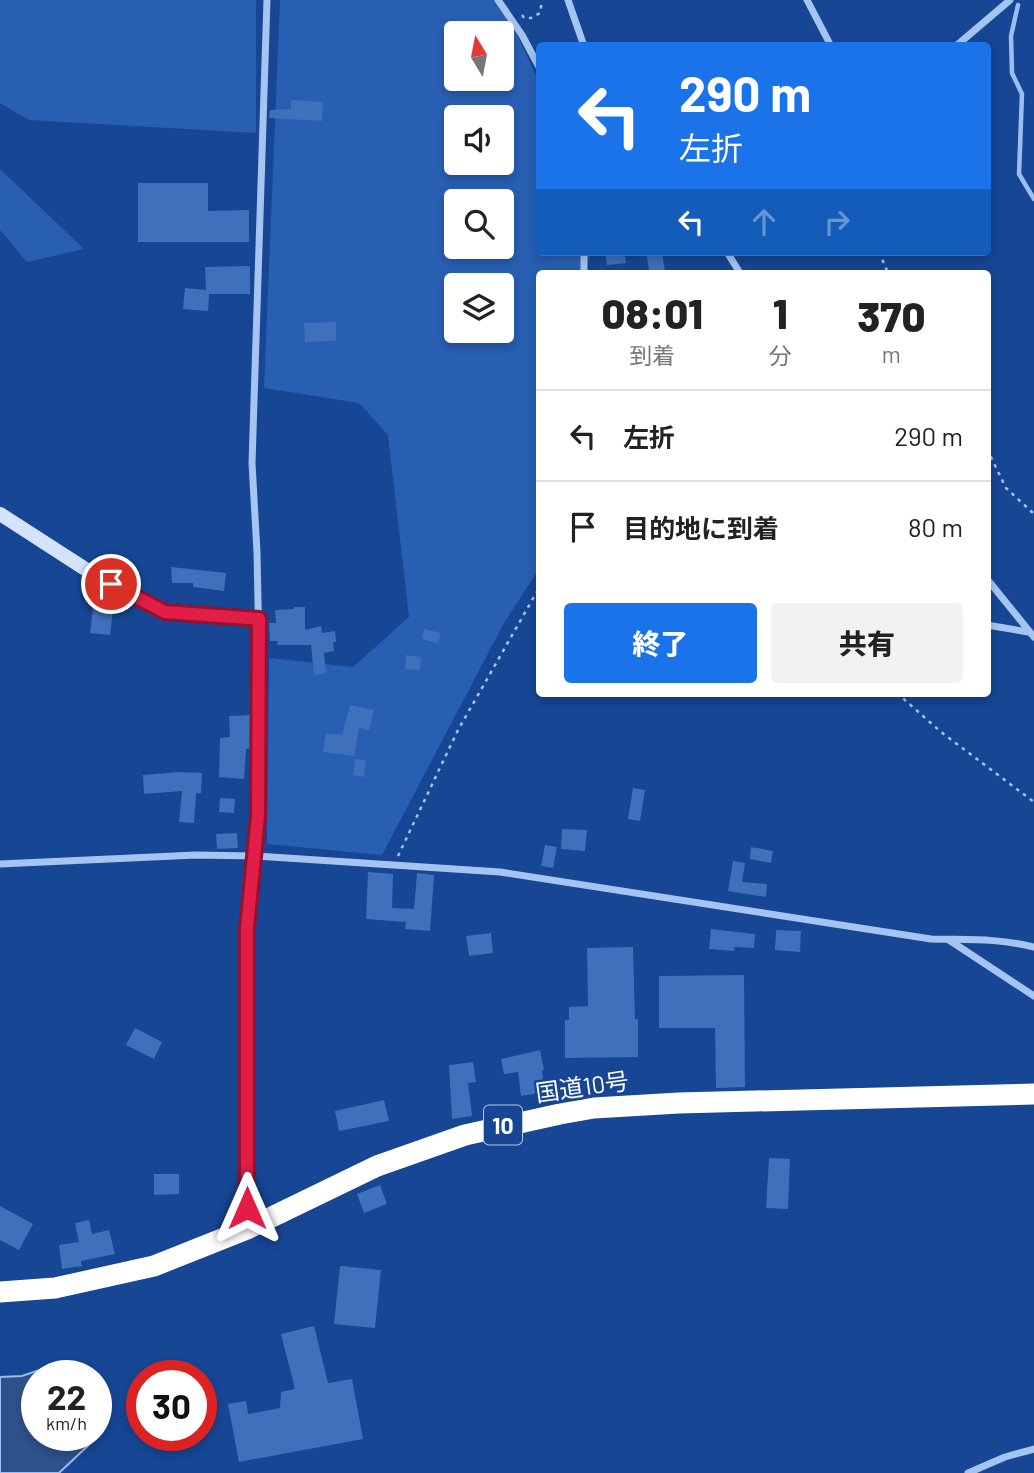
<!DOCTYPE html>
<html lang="ja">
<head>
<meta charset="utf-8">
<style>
  :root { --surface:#fff; --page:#f2f2f2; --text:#222; --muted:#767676; --line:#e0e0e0; --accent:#1a73e8 }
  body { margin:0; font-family:Barlow,"Noto Sans JP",sans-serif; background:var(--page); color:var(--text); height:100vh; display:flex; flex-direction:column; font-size:26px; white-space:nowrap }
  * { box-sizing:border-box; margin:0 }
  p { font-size:23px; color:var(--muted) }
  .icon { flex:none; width:38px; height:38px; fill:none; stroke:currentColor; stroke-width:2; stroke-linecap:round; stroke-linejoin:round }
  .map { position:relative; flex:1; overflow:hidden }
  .panel { position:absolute; left:536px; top:270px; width:455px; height:427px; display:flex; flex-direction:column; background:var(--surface); border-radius:7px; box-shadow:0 4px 10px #0003 }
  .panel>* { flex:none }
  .top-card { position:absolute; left:536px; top:42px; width:455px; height:214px; border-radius:7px; box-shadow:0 4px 10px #0003; background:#1a73e8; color:#fff; overflow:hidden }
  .needle { width:46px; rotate:350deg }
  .tools { position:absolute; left:444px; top:21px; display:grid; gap:14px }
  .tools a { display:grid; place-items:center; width:70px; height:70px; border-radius:7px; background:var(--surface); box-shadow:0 4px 10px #0003; font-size:35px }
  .speed { position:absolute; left:21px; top:1360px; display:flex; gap:14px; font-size:35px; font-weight:700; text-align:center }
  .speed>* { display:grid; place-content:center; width:91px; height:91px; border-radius:50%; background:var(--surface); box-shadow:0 4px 10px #0003; line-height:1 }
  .speed small { font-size:18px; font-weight:400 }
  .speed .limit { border:10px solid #d22; background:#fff; color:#111 }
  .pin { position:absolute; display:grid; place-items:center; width:60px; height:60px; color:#fff; margin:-30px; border:4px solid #fff; border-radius:50%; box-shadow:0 2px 7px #0007 }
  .me { position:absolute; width:77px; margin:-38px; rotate:0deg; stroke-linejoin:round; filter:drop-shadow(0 0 5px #0008) }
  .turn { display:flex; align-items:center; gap:24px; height:147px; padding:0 28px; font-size:32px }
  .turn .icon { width:91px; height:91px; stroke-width:2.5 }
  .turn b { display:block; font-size:49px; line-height:60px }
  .lanes { display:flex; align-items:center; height:66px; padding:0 28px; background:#0003; justify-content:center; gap:35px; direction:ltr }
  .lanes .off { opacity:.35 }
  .eta { display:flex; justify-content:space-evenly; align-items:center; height:119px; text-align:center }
  .eta b { font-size:42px; font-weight:800; line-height:49px }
  .cta { display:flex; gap:14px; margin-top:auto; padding:14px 28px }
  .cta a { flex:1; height:80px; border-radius:7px; background:var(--accent); color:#fff; font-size:28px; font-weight:800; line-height:80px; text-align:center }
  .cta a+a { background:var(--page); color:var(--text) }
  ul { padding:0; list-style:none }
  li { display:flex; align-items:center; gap:21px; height:91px; padding:0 28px; border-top:2px solid var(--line) }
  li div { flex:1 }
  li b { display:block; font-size:26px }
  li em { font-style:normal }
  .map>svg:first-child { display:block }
</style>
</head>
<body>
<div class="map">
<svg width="1034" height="1473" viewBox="0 0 1034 1473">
  <rect width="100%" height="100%" fill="#164694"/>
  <!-- green -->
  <g fill="#285fb3" fill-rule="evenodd">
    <polygon points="0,0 256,0 256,133 29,120 0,103"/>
    <path d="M280 0H501L539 82V252H593L580 273H539V569L504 623 382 855 267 844 269 658 353 667 409 617 388 435 359 403 264 388ZM457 33H502V79H457ZM457 117H502V163H457ZM457 201H502V247H457ZM457 285H502V331H457Z"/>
    <polygon points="0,169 84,249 27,262 0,230"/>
  </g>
  <!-- water -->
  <polygon fill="#2f528c" stroke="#99bef4" stroke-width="2" points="51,1366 73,1375 37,1376 37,1435 94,1435 94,1440 59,1473 0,1473 0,1377 22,1376"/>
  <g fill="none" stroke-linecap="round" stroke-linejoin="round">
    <!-- stream -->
    <polyline stroke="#99bef4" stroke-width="4.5" points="1018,5 1011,36 1012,73 1022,94 1019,174 1034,199"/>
  </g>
  <!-- building -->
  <g fill="#3e70bc">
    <polygon points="291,100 323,102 322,121 269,118 270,110 291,109"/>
    <polygon points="138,183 208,183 208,211 249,210 249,242 138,242"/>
    <polygon points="605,252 624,252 626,263 607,265"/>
    <polygon points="662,252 665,272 650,273 646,253"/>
    <polygon points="250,266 250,294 209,294 208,311 183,309 185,288 206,290 205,267"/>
    <polygon points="336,322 336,341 305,342 304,323"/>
    <polygon points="171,567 226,573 224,591 193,587 193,583 172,583"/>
    <polygon points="294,607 305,607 305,630 321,626 322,633 335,631 336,642 333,642 334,651 324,653 326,673 314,675 311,645 277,645 278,641 270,641 269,623 276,623 275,610 294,609"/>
    <polygon points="93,608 113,611 110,635 90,633"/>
    <polygon points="424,629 441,633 438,643 422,639"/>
    <polygon points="406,655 421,657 420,670 405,669"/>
    <polygon points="350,705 374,710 369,730 359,728 354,756 323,752 326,733 342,735"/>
    <polygon points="251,715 253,748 246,749 244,779 219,777 220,738 230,737 229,716"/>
    <polygon points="355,759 366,760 364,777 353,775"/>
    <polygon points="178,772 202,773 201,793 196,793 194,823 179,822 182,791 144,794 143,775"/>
    <polygon points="633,788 645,790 640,821 628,819"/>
    <polygon points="220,798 235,799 234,813 219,812"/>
    <polygon points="562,829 587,830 585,851 561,849"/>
    <polygon points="237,833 238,848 217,849 216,834"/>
    <polygon points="545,845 557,847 553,868 541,866"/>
    <polygon points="751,847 773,851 771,863 750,859"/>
    <polygon points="733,861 745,863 742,882 767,884 766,897 728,891"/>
    <polygon points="368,872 393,874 392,908 414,909 417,873 434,875 430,931 405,929 406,922 366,919"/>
    <polygon points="711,929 755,934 754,948 734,947 734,951 709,949"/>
    <polygon points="776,930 801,931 800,952 775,950"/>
    <polygon points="491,933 493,953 469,956 466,936"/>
    <polygon points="633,947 635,1019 638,1019 638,1057 565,1058 565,1020 569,1020 569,1007 588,1006 587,948"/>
    <polygon points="744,975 745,1087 716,1088 715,1028 659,1028 659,976"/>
    <polygon points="135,1028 162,1042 154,1059 126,1045"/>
    <polygon points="540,1050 544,1070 542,1070 545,1092 521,1096 518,1072 504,1074 501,1059"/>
    <polygon points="473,1062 476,1082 468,1083 472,1116 452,1119 449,1065"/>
    <polygon points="384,1100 389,1121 339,1131 335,1111"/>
    <polygon points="769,1158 790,1159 788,1209 766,1208"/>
    <polygon points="154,1174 179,1174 179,1194 154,1195"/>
    <polygon points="380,1185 387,1204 364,1213 357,1194"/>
    <polygon points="0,1206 33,1224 19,1250 0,1240"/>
    <polygon points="89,1220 92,1234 109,1230 115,1254 81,1261 82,1266 62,1269 59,1245 79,1242 75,1223"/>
    <polygon points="340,1266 381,1270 375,1328 334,1324"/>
    <polygon points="314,1326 328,1383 352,1379 363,1439 239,1462 228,1404 246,1401 248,1414 280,1408 281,1392 295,1389 281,1334"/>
  </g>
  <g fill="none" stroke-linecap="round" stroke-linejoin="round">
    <!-- path -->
    <g stroke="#a6c4f1" stroke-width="2.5" stroke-dasharray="3.5 5" stroke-linecap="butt">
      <polyline points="522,15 524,18 531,18 540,13 542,0"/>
      <polyline points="879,252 888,273"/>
      <polyline points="987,449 1006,488 1034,514"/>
      <polyline points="897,693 941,732 1034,802"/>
      <polyline points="398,856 458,730 539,588"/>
    </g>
    <!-- street -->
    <g stroke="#a6c4f1" stroke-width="7">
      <polyline points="498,0 522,35 539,67"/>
      <polyline points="568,0 584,46"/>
      <polyline points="807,0 831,46"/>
      <polyline points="956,46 1010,0"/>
      <polyline points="727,252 740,273"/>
      <polyline points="584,273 584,252"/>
      <polyline points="987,579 1034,637"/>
      <polyline points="987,625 1028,632"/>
      <path d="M0 864 196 855 256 856 500 872 931 939C968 940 997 938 1034 947"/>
      <polyline points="949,940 1034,996"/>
      <polyline points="247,1225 247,928 258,816 260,702 257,552 252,463 267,0"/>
      <polyline points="968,1473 1005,1457 1034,1449"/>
    </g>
    <!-- secondary -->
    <polyline stroke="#d5e3fc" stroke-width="14" points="0,514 93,574 165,612 259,619"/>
    <!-- highway -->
    <polyline stroke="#fff" stroke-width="21" points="0,1292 55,1288 154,1266 247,1229 377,1166 465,1135 560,1114 594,1108 679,1103 1034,1094"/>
  </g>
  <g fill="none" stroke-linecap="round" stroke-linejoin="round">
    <!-- route casing -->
    <g stroke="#92132f" stroke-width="18">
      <polyline id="route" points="111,584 165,612 259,619 258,816 247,928 247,1208"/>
    </g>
    <!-- route -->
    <use href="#route" stroke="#e11d48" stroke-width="12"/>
  </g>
  <g text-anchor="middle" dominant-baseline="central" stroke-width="5" stroke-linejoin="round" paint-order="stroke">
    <!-- shield labels -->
    <rect fill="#164694" stroke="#b9c8df" stroke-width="2" x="484" y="1105.5" width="38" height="39" rx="5"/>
    <g font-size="23" font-weight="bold" fill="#fff">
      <text x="503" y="1125">10</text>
    </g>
    <!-- street labels -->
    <g font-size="24" fill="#fff" stroke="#164694">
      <text transform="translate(582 1086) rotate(-8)">国道10号</text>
    </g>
  </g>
</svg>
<div class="tools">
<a><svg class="needle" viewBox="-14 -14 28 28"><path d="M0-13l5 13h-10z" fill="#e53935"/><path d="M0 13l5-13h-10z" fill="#767676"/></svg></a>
<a><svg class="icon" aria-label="sound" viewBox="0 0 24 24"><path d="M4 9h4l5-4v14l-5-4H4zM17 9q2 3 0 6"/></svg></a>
<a><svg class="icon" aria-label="search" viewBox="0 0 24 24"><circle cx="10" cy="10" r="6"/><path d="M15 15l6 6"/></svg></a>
<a><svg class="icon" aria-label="layers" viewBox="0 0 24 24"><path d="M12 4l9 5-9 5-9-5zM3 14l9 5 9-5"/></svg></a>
</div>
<div class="speed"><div>22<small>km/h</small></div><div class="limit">30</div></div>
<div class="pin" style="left:111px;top:584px;background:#d93025"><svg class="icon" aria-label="arrive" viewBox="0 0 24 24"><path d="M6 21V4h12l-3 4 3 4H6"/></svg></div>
<svg class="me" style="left:247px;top:1208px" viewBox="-20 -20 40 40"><path d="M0-17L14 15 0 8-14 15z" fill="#e11d48" stroke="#fff" stroke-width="4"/></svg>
<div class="top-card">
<div class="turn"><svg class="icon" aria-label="left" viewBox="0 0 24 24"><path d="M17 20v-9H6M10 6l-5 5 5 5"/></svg><div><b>290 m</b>左折</div></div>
<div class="lanes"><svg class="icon" aria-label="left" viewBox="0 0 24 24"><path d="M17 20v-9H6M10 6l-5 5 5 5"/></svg><svg class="icon off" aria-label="ahead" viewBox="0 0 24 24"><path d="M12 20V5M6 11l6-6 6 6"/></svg><svg class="icon off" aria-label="right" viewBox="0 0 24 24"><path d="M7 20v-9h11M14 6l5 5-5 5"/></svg></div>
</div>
<section class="panel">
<div class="eta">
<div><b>08:01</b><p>到着</p></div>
<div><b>1</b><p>分</p></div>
<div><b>370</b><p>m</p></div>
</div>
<ul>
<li><svg class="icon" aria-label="left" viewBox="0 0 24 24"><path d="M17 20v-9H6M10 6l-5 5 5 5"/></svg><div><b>左折</b></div><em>290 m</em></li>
<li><svg class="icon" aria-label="arrive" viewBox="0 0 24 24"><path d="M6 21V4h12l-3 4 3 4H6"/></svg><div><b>目的地に到着</b></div><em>80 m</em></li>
</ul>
<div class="cta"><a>終了</a><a>共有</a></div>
</section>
</div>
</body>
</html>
